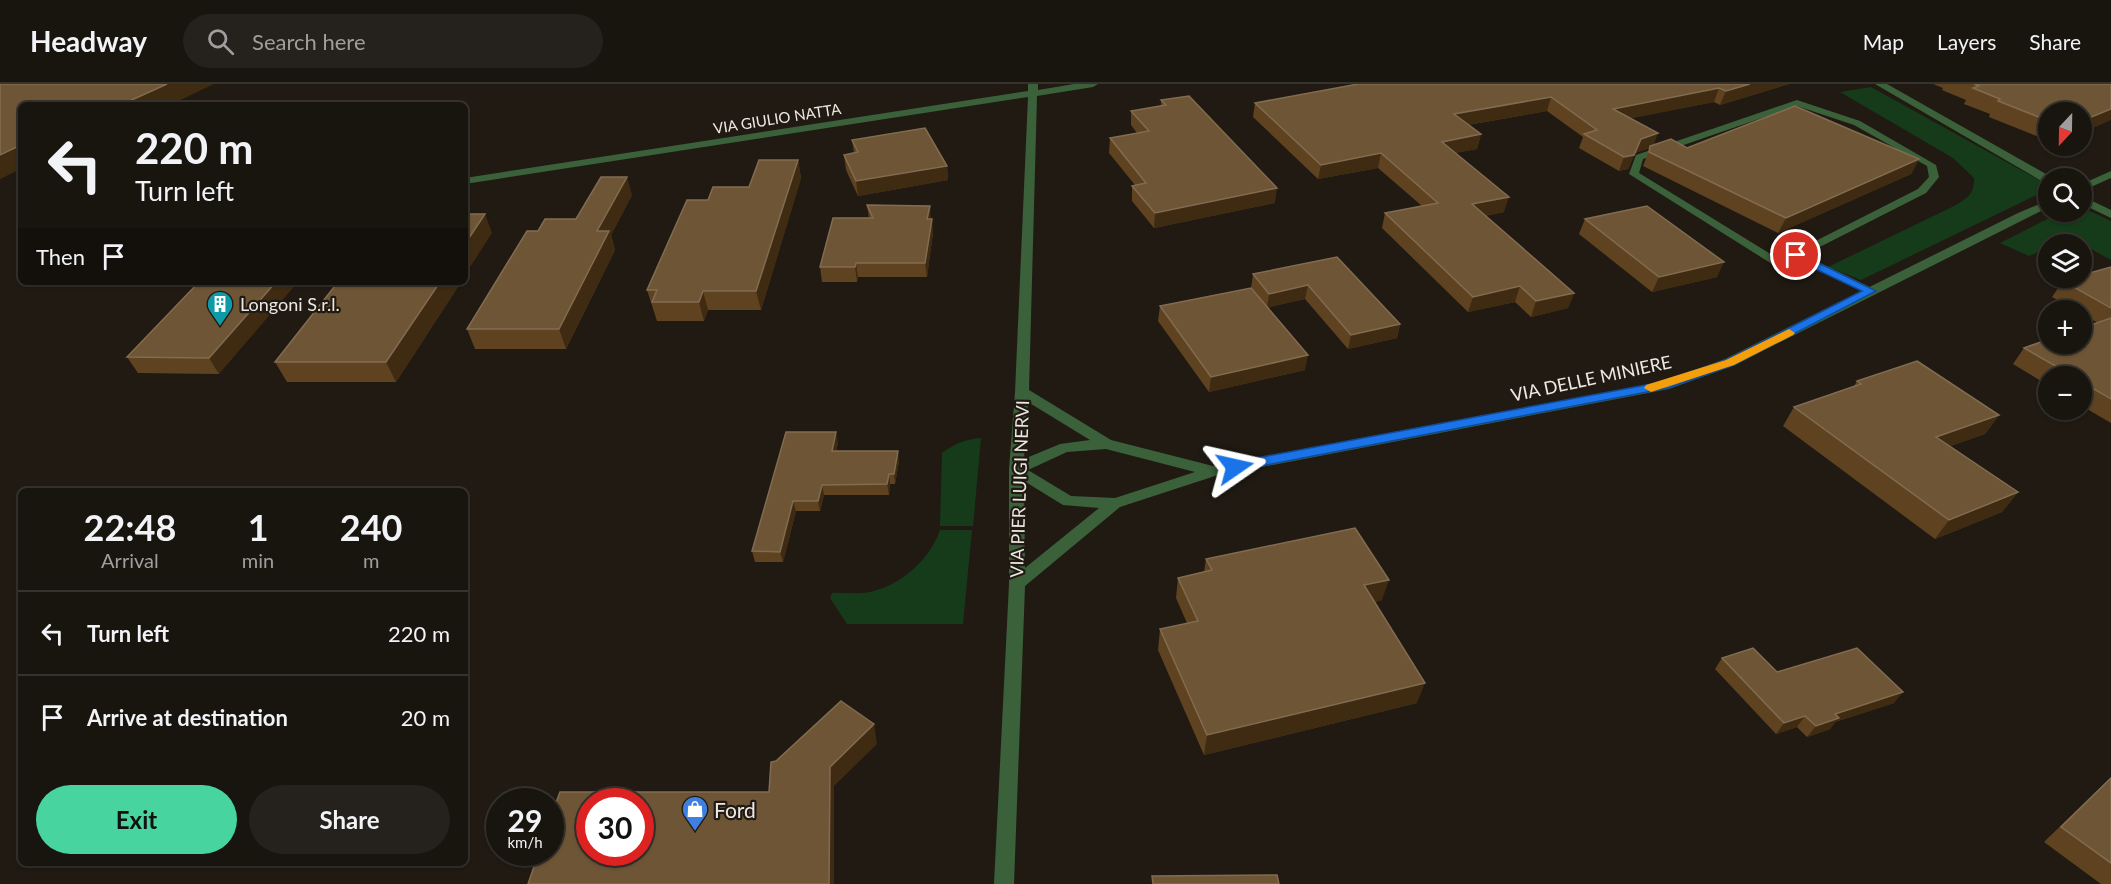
<!DOCTYPE html>
<html lang="en">
<head>
<meta charset="utf-8">
<style>
  :root { --surface:#18140e; --page:#25211c; --text:#f1f3f6; --muted:#9f9e9e; --line:#36332e; --accent:#47d49e }
  body { margin:0; font-family:Lato,sans-serif; background:var(--page); color:var(--text); height:100vh; display:flex; flex-direction:column; font-size:22px; white-space:nowrap }
  * { box-sizing:border-box; margin:0 }
  p { font-size:20px; color:var(--muted) }
  .icon { flex:none; width:33px; height:33px; fill:none; stroke:currentColor; stroke-width:2; stroke-linecap:round; stroke-linejoin:round }
  .map { position:relative; flex:1; overflow:hidden }
  .drawer { position:absolute; left:18px; top:404px; width:450px; height:378px; display:flex; flex-direction:column; background:var(--surface); border-radius:9px; box-shadow:0 2px 4px #0004,0 0 0 2px var(--line) }
  .drawer>* { flex:none }
  .hud { position:absolute; left:18px; top:18px; width:450px; height:183px; border-radius:9px; box-shadow:0 2px 4px #0004,0 0 0 2px var(--line); background:#18140e; color:var(--text); overflow:hidden }
  .needle { width:39px; rotate:202deg }
  .buttons { position:absolute; left:2038px; top:18px; display:grid; gap:12px }
  .buttons a { display:grid; place-items:center; width:54px; height:54px; border-radius:50%; background:var(--surface); box-shadow:0 2px 4px #0004,0 0 0 2px var(--line); font-size:30px }
  .speed { position:absolute; left:486px; top:704px; display:flex; gap:12px; font-size:30px; font-weight:700; text-align:center }
  .speed>* { display:grid; place-content:center; width:78px; height:78px; border-radius:50%; background:var(--surface); box-shadow:0 2px 4px #0004,0 0 0 2px var(--line); line-height:1 }
  .speed small { font-size:15px; font-weight:400 }
  .speed .limit { border:9px solid #d22; background:#fff; color:#111 }
  .pin { position:absolute; display:grid; place-items:center; width:51px; height:51px; color:#fff; margin:-26px; border:3px solid #fff; border-radius:50%; box-shadow:0 2px 6px #0007 }
  .me { position:absolute; width:66px; margin:-33px; rotate:79deg; stroke-linejoin:round; filter:drop-shadow(0 0 4px #0008) }
  .turn { display:flex; align-items:center; gap:21px; height:126px; padding:0 18px; font-size:27px }
  .turn .icon { width:78px; height:78px; stroke-width:2.5 }
  .turn b { display:block; font-size:42px; line-height:51px }
  .then { display:flex; align-items:center; height:57px; padding:0 18px; background:#0003; gap:12px; font-size:22px }
  .eta { display:flex; justify-content:space-evenly; align-items:center; height:102px; text-align:center }
  .eta b { font-size:36px; font-weight:700; line-height:42px }
  .cta { display:flex; gap:12px; margin-top:auto; padding:12px 18px }
  .cta a { flex:1; height:69px; border-radius:36px; background:var(--accent); color:#111; font-size:24px; font-weight:700; line-height:69px; text-align:center }
  .cta a+a { background:var(--page); color:var(--text) }
  ul { padding:0; list-style:none }
  li { display:flex; align-items:center; gap:18px; height:84px; padding:0 18px; border-top:2px solid var(--line) }
  li div { flex:1 }
  li b { display:block; font-size:22px }
  li em { font-style:normal }
  header { display:flex; align-items:center; gap:36px; box-sizing:border-box; height:84px; padding:0 30px; background:var(--surface); border-bottom:2px solid var(--line) }
  header strong { font-size:28px }
  nav { display:flex; gap:33px; margin-inline-start:auto; font-size:21px }
  .search { width:420px; height:54px; background:var(--page); display:flex; align-items:center; gap:15px; box-sizing:border-box; padding:0 21px; border-radius:33px; color:var(--muted); font-size:22px }
  .map>svg:first-child { display:block }
</style>
</head>
<body>
<header>
<strong>Headway</strong>
<div class="search"><svg class="icon" aria-label="search" viewBox="0 0 24 24"><circle cx="10" cy="10" r="6"/><path d="M15 15l6 6"/></svg>Search here</div>
<nav><a>Map</a><a>Layers</a><a>Share</a></nav>
</header>
<div class="map">
<svg width="2111" height="800" viewBox="0 0 2111 800">
  <rect width="100%" height="100%" fill="#201a13"/>
  <!-- green -->
  <g fill="#153b1a">
    <path d="M1871 3 2041 97 2047 106 1861 196 1828 183 1952 123C1966 115 1974 112 1974 94L1953 74 1840 8Z"/>
    <polygon points="2082,126 2092,128 2111,137 2111,176 2069,153 2049,160 2049,163 2029,172 2000,159 2051,133 2066,128"/>
    <path d="M981 354 973 442H940L942 369C954 360 966 355 981 354Z"/>
    <path d="M940 446H972L963 540H847L830 514 832 509C845 508 861 511 874 507 903 499 930 475 940 446Z"/>
  </g>
  <g fill="none" stroke-linecap="round" stroke-linejoin="round">
    <!-- service -->
    <path fill="#3b613a" fill-rule="evenodd" d="M1797 16 1860 37 1936 81 1939 93 1926 109 1804 171 1874 205V209H1866L1795 175 1776 181 1772 180 1629 90 1636 71ZM1797 22 1854 41 1927 82 1929 93 1918 105 1792 169 1777 174 1639 89 1643 75Z"/>
    <!-- minor -->
    <g fill="#3b613a" fill-rule="evenodd">
      <path d="M1028 0H1038V6L1074 0H1098L1093 3 1037 12 1029 306 1111 356 1213 382 1661 298 1725 275 2018 129 2049 116V123L1735 281 1669 305 1215 392 1120 423 1025 502 1014 800H994L1009 500V385L1015 308 1028 13 465 100V94L1028 7ZM1028 318 1090 356 1060 360 1024 375ZM1106 365 1195 388 1115 414 1071 412 1028 386 1067 368ZM1024 397 1063 421 1099 424 1025 484Z"/>
      <polygon points="1875,0 1887,0 2053,94 2049,94 2049,100 2045,99"/>
      <polygon points="2111,87 2111,94 2082,107 2082,100"/>
      <polygon points="2082,112 2111,126 2111,134 2082,120"/>
    </g>
  </g>
  <!-- wall -->
  <g fill="#5f4321">
    <polygon points="1358,0 1789,0 1720,21 1714,18 1631,34 1653,61 1687,64 1919,75 1911,90 1778,149 1643,82 1650,64 1635,69 1628,85 1619,87 1579,64 1583,53 1547,27 1468,41 1481,50 1477,65 1455,69 1504,128 1485,132 1574,209 1568,224 1531,233 1515,218 1468,228 1382,144 1385,129 1422,122 1378,84 1318,95 1253,33 1255,19"/>
    <polygon points="1933,0 2111,0 2049,28 2049,57 1989,33 1990,30 1964,20 1966,16 1942,6 1943,4"/>
    <polygon points="1161,16 1275,119 1154,144 1132,117 1132,102 1135,101 1109,69 1110,54 1137,49 1131,41 1131,27 1161,22"/>
    <polygon points="852,56 947,82 948,96 858,112 846,86 844,71 854,69"/>
    <polygon points="798,76 801,94 761,226 708,226 704,237 657,237 647,206 708,116 749,103"/>
    <polygon points="632,111 611,151 615,166 566,265 475,265 467,245 538,147 576,135"/>
    <polygon points="867,121 931,135 933,149 927,193 858,193 857,198 822,198 820,183 869,134"/>
    <polygon points="1585,135 1717,193 1652,208 1579,150"/>
    <polygon points="1337,173 1400,240 1397,254 1348,265 1305,215 1268,223 1305,286 1209,308 1158,237 1160,222 1251,204 1253,190"/>
    <polygon points="2111,183 2111,339 2082,322 2082,292 2049,292 2049,302 2013,280 2024,264 2098,239 2082,230 2082,226 2076,226 2052,213 2063,197"/>
    <polygon points="199,198 219,290 138,289 127,273"/>
    <polygon points="338,198 461,198 396,298 287,298 275,278"/>
    <polygon points="1857,297 1999,331 1985,350 1950,362 2018,408 2002,428 1935,455 1783,342 1794,323 1854,302"/>
    <polygon points="838,359 836,367 899,377 895,400 890,400 889,411 824,411 820,427 796,427 783,478 755,478 752,467"/>
    <polygon points="1206,475 1382,516 1375,518 1417,619 1204,671 1158,566 1160,545 1187,539 1176,514 1178,494 1204,488"/>
    <polygon points="1722,574 1777,588 1894,619 1835,638 1830,645 1807,653 1797,643 1776,650 1715,585"/>
    <polygon points="2111,693 2111,800 2101,800 2044,758"/>
  </g>
  <!-- shaded-wall -->
  <g fill="#3f2b12">
    <polygon points="167,0 214,0 170,21 123,20"/>
    <polygon points="1750,0 1789,0 1720,21 1726,7"/>
    <polygon points="1719,4 1714,18 1608,39 1613,25"/>
    <polygon points="1551,13 1547,27 1450,44 1454,30"/>
    <polygon points="2111,25 2111,36 2082,49 2082,37"/>
    <polygon points="1658,49 1653,63 1635,69 1628,85 1619,87 1624,73 1641,55"/>
    <polygon points="1481,50 1477,65 1438,72 1442,58"/>
    <polygon points="21,61 21,85 0,95 0,71"/>
    <polygon points="1381,69 1378,84 1318,95 1321,81"/>
    <polygon points="1919,75 1911,90 1778,149 1786,134"/>
    <polygon points="798,76 801,94 761,226 756,207"/>
    <polygon points="947,82 948,96 858,112 856,97"/>
    <polygon points="627,93 632,111 611,151 615,166 566,265 559,245 597,147"/>
    <polygon points="1277,104 1275,119 1154,144 1155,129"/>
    <polygon points="1509,113 1504,128 1468,135 1472,120"/>
    <polygon points="930,122 931,136 927,135"/>
    <polygon points="485,130 492,149 465,191 465,160"/>
    <polygon points="932,135 933,149 927,193 925,179"/>
    <polygon points="1724,178 1717,193 1652,208 1659,193"/>
    <polygon points="856,179 858,193 857,198 855,183"/>
    <polygon points="276,198 298,198 219,290 209,274"/>
    <polygon points="440,198 461,198 396,298 386,278"/>
    <polygon points="1308,201 1305,215 1267,224 1269,210"/>
    <polygon points="1520,202 1515,218 1468,228 1473,213"/>
    <polygon points="703,207 708,226 704,237 699,218"/>
    <polygon points="1574,209 1568,224 1531,233 1536,217"/>
    <polygon points="1400,240 1397,254 1348,265 1351,251"/>
    <polygon points="1308,271 1305,286 1209,308 1211,293"/>
    <polygon points="1999,331 1985,350 1923,372 1936,353"/>
    <polygon points="836,348 838,359 834,377 832,367"/>
    <polygon points="898,367 899,377 895,400 894,390"/>
    <polygon points="889,390 890,400 889,411 887,400"/>
    <polygon points="822,401 824,411 820,427 818,417"/>
    <polygon points="2018,408 2002,428 1935,455 1949,436"/>
    <polygon points="793,417 796,427 783,478 780,468"/>
    <polygon points="1389,496 1382,516 1358,522 1364,501"/>
    <polygon points="1425,599 1417,619 1204,671 1207,651"/>
    <polygon points="1903,608 1894,619 1835,638 1830,645 1807,653 1816,642 1835,630"/>
    <polygon points="1805,632 1797,643 1776,650 1784,639"/>
    <polygon points="874,640 877,660 834,702 834,800 829,800 830,683"/>
  </g>
  <!-- building -->
  <g fill="#6e5536" stroke="#826c51" stroke-width="1.5" fill-rule="evenodd">
    <polygon points="0,0 167,0 123,20 115,18 109,21 21,21 21,61 0,71"/>
    <polygon points="1358,0 1750,0 1726,7 1719,4 1613,25 1658,49 1641,55 1634,71 1624,73 1584,50 1597,46 1551,13 1454,30 1481,50 1442,58 1509,113 1472,120 1574,209 1536,217 1520,202 1473,213 1385,129 1438,119 1381,69 1321,81 1255,19"/>
    <polygon points="1974,0 2111,0 2111,25 2082,37 2082,28 2049,28 2049,37 1998,17 2000,15 1973,4 1979,2"/>
    <polygon points="1189,12 1277,104 1155,129 1132,102 1146,99 1110,54 1149,47 1131,27 1166,21 1161,16"/>
    <polygon points="1795,22 1919,75 1786,134 1649,68 1650,62 1671,55 1687,64"/>
    <polygon points="925,44 947,82 856,97 844,71 858,68 852,56"/>
    <polygon points="759,76 798,76 756,207 703,207 699,218 652,218 657,206 647,206 687,116 708,116 713,103 749,103"/>
    <polygon points="601,93 627,93 597,147 609,147 559,245 467,245 527,147 538,147 545,135 576,135"/>
    <polygon points="867,121 930,122 927,135 932,135 925,179 856,179 855,183 820,183 833,134 873,134"/>
    <polygon points="1647,122 1724,178 1659,193 1585,135"/>
    <polygon points="465,130 485,130 465,160"/>
    <polygon points="1337,173 1400,240 1351,251 1308,201 1269,210 1253,190"/>
    <polygon points="2111,183 2111,224 2063,197 2075,194 2082,194 2082,191"/>
    <polygon points="199,198 276,198 209,274 127,273"/>
    <polygon points="338,198 440,198 386,278 275,278"/>
    <polygon points="1251,204 1308,271 1211,293 1160,222"/>
    <polygon points="2111,234 2111,315 2082,298 2082,292 2073,292 2024,264 2049,255 2049,260 2082,260 2082,244"/>
    <polygon points="1917,277 1999,331 1936,353 2018,408 1949,436 1794,323 1861,300 1857,297"/>
    <polygon points="786,348 836,348 832,367 898,367 894,390 889,390 887,400 822,401 818,417 793,417 780,468 752,467"/>
    <polygon points="1355,444 1389,496 1364,501 1425,599 1207,651 1160,545 1198,537 1178,494 1212,486 1206,475"/>
    <polygon points="1753,564 1777,588 1857,564 1903,608 1835,630 1839,634 1816,642 1805,632 1784,639 1722,574"/>
    <path d="M841 617 874 640 830 683 829 800H528L539 768H550V735L560 708H769L771 678 776 677ZM590 717H640V768H590Z"/>
    <polygon points="2111,694 2111,779 2061,743"/>
    <polygon points="1277,791 1279,800 1153,800 1152,792"/>
  </g>
  <!-- route -->
  <polygon fill="#1a73e8" stroke="#114b97" stroke-width="1.5" points="1796,168 1876,207 1734,281 1668,304 1235,387 1229,383 1235,378 1662,298 1726,276 1862,207 1792,174 1791,171"/>
  <!-- slow -->
  <polygon fill="#f59e0b" points="1789,245 1795,249 1793,251 1734,281 1651,308 1644,304 1646,301 1726,276"/>
  <!-- icons -->
  <defs>
    <g id="building-pin" transform="scale(1.35)"><path d="M0 17L-7.5 6A9.5 9.5 0 1 1 7.5 6Z" fill="#0f9aa8" stroke="#201a13"/><path d="M-4-6H4V6H1V3H-1V6H-4ZM-2.5-4.3h1.7v1.8h-1.7ZM.8-4.3h1.7v1.8H.8ZM-2.5-1h1.7V.8h-1.7ZM.8-1h1.7V.8H.8Z" fill="#fff"/></g>
    <g id="shop-pin" transform="scale(1.35)"><path d="M0 17L-7.5 6A9.5 9.5 0 1 1 7.5 6Z" fill="#3f7fe0" stroke="#201a13"/><path d="M-5-2.5h2.3a2.7 3.5 0 0 1 5.4 0H5L5.5 6h-11ZM-1.5-2.5h3a1.5 2.3 0 0 0-3 0Z" fill="#fff"/></g>
  </defs>
  <g fill-rule="evenodd">
    <use href="#building-pin" x="220" y="220"/>
    <use href="#shop-pin" x="695" y="725"/>
  </g>
  <g text-anchor="middle" dominant-baseline="central" stroke-width="4.5" stroke-linejoin="round" paint-order="stroke">
    <!-- far-street labels -->
    <g font-size="15" fill="#ece8e3" stroke="#201a13">
      <text transform="translate(777 34) rotate(-9)">VIA GIULIO NATTA</text>
    </g>
    <!-- poi labels -->
    <g font-size="18" fill="#ece8e3" stroke="#201a13" text-anchor="start">
      <text x="240" y="220">Longoni S.r.l.</text>
    </g>
    <!-- street labels -->
    <g font-size="18" fill="#ece8e3" stroke="#201a13">
      <text transform="translate(1591 294) rotate(-12)">VIA DELLE MINIERE</text>
      <text transform="translate(1019 405) rotate(-88)">VIA PIER LUIGI NERVI</text>
    </g>
    <!-- near-poi labels -->
    <g font-size="21" fill="#ece8e3" stroke="#201a13" text-anchor="start">
      <text x="714" y="725">Ford</text>
    </g>
  </g>
</svg>
<div class="buttons">
<a><svg class="needle" viewBox="-14 -14 28 28"><path d="M0-13l5 13h-10z" fill="#e53935"/><path d="M0 13l5-13h-10z" fill="#9f9e9e"/></svg></a>
<a><svg class="icon" aria-label="search" viewBox="0 0 24 24"><circle cx="10" cy="10" r="6"/><path d="M15 15l6 6"/></svg></a>
<a><svg class="icon" aria-label="layers" viewBox="0 0 24 24"><path d="M12 4l9 5-9 5-9-5zM3 14l9 5 9-5"/></svg></a>
<a>+</a>
<a>−</a>
</div>
<div class="speed"><div>29<small>km/h</small></div><div class="limit">30</div></div>
<div class="pin" style="left:1796px;top:171px;background:#d93025"><svg class="icon" aria-label="arrive" viewBox="0 0 24 24"><path d="M6 21V4h12l-3 4 3 4H6"/></svg></div>
<svg class="me" style="left:1235px;top:383px" viewBox="-20 -20 40 40"><path d="M0-17L14 15 0 8-14 15z" fill="#1a73e8" stroke="#fff" stroke-width="4"/></svg>
<div class="hud">
<div class="turn"><svg class="icon" aria-label="left" viewBox="0 0 24 24"><path d="M17 20v-9H6M10 6l-5 5 5 5"/></svg><div><b>220 m</b>Turn left</div></div>
<div class="then">Then<svg class="icon" aria-label="arrive" viewBox="0 0 24 24"><path d="M6 21V4h12l-3 4 3 4H6"/></svg></div>
</div>
<section class="drawer">
<div class="eta">
<div><b>22:48</b><p>Arrival</p></div>
<div><b>1</b><p>min</p></div>
<div><b>240</b><p>m</p></div>
</div>
<ul>
<li><svg class="icon" aria-label="left" viewBox="0 0 24 24"><path d="M17 20v-9H6M10 6l-5 5 5 5"/></svg><div><b>Turn left</b></div><em>220 m</em></li>
<li><svg class="icon" aria-label="arrive" viewBox="0 0 24 24"><path d="M6 21V4h12l-3 4 3 4H6"/></svg><div><b>Arrive at destination</b></div><em>20 m</em></li>
</ul>
<div class="cta"><a>Exit</a><a>Share</a></div>
</section>
</div>
</body>
</html>
